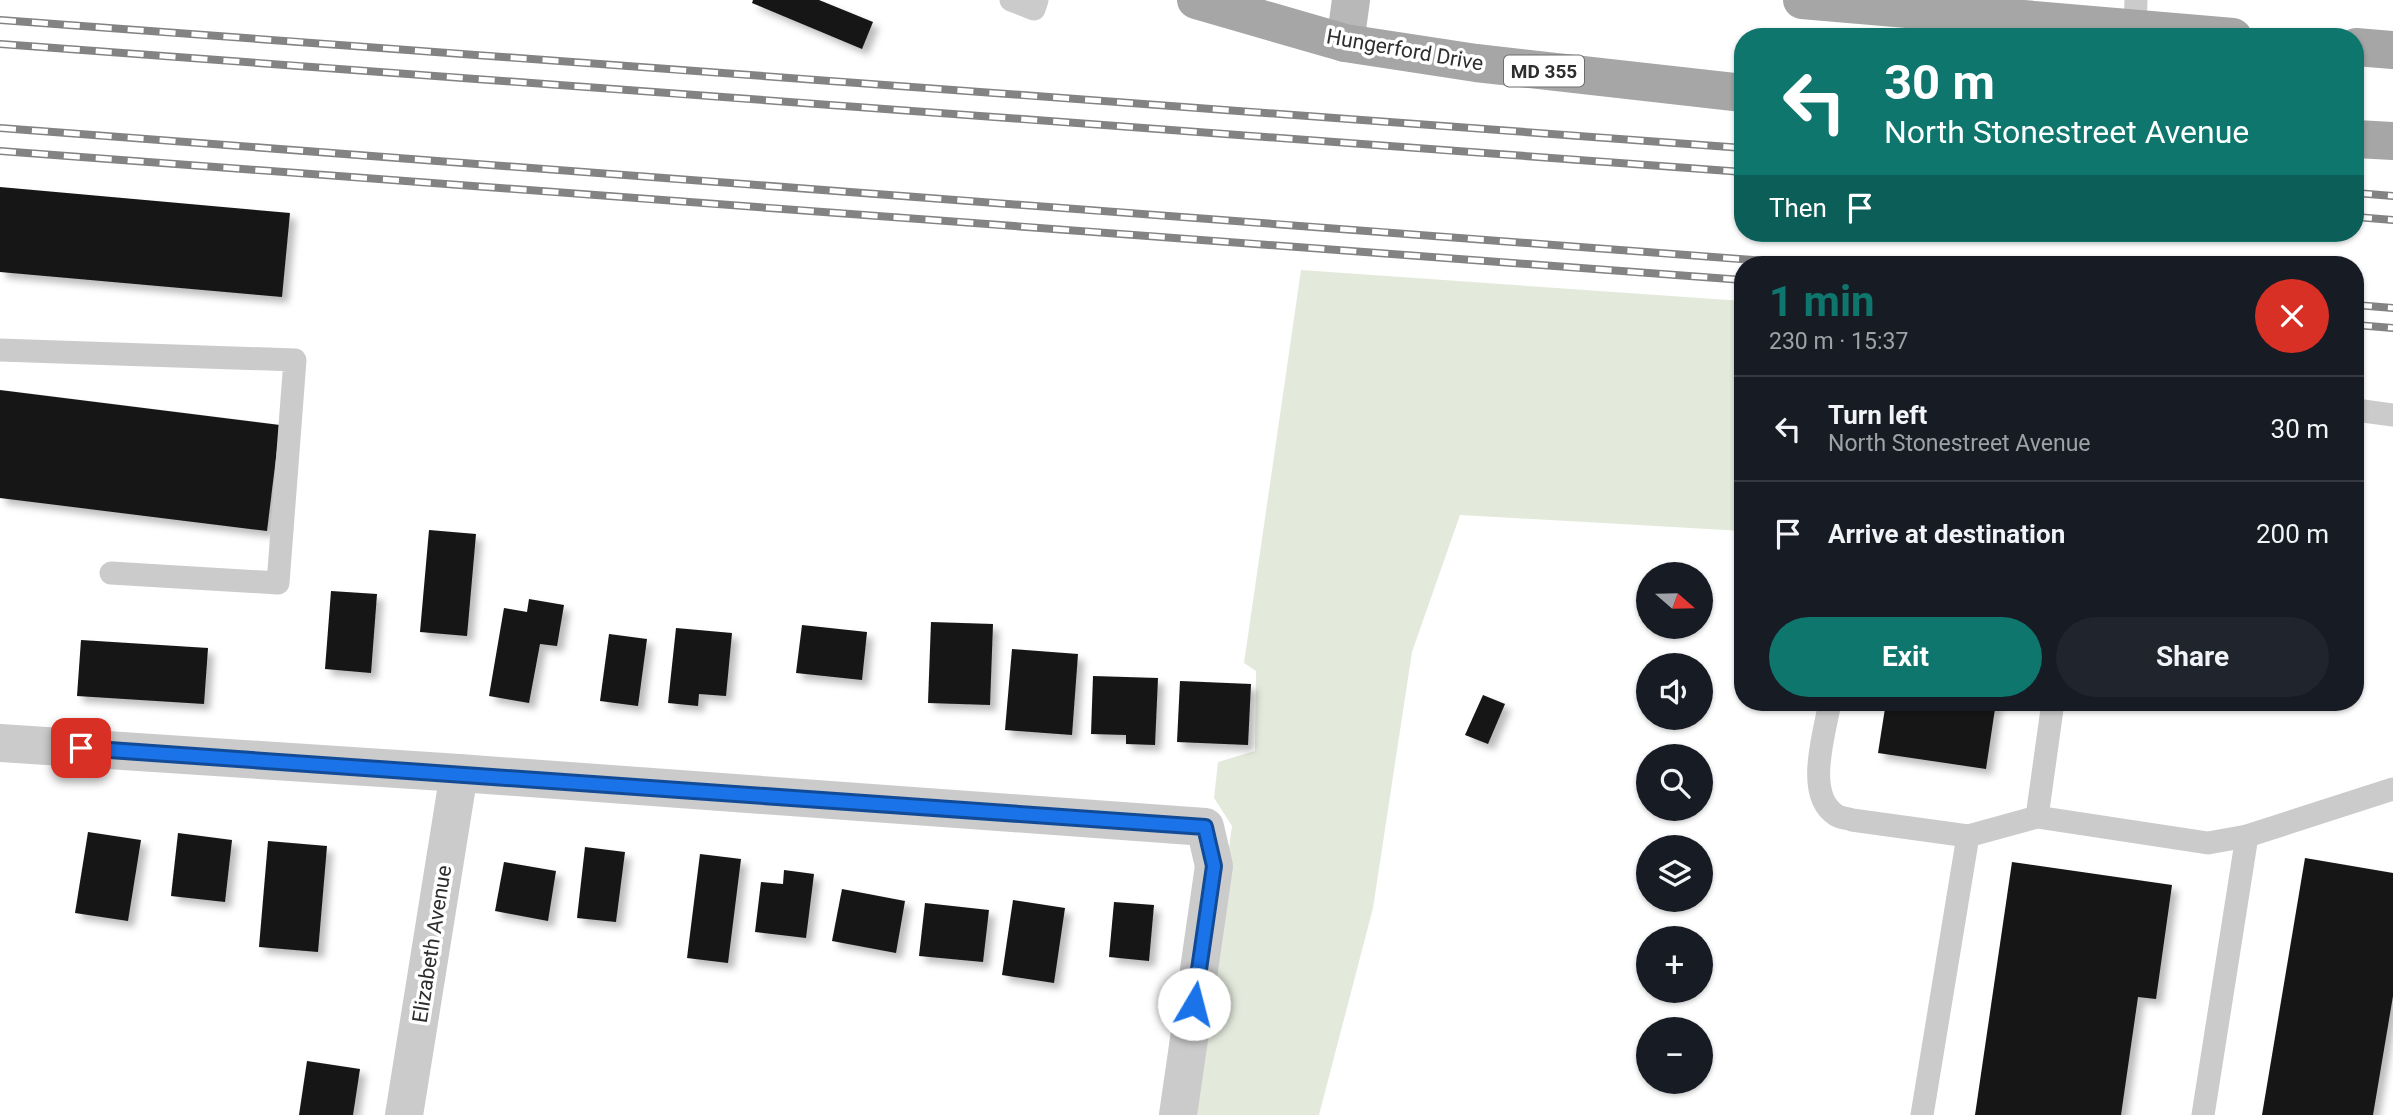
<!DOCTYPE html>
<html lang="en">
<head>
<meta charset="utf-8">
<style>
  :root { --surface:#171b24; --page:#20242c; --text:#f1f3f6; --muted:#9ea1a6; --line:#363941; --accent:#0f766e }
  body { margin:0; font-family:Roboto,sans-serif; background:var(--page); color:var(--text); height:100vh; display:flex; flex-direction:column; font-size:26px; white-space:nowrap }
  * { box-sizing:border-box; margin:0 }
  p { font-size:23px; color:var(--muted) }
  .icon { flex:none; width:38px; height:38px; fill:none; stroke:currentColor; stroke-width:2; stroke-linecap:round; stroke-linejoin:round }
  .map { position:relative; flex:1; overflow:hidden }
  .panel { position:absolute; left:1734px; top:256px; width:630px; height:455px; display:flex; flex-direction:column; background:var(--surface); border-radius:28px; box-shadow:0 2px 5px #0004 }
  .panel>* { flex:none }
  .top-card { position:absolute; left:1734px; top:28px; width:630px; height:214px; border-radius:28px; box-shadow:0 2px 5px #0004; background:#0f766e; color:#fff; overflow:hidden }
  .needle { width:46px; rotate:110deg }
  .buttons { position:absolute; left:1636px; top:562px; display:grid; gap:14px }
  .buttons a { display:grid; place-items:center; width:77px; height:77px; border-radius:50%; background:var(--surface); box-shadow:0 2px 5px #0004; font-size:35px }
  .pin { position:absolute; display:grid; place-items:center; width:60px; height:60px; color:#fff; margin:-30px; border-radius:14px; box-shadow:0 4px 10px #0006 }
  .me { position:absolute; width:77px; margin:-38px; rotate:8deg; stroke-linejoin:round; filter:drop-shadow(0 0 5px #0008) }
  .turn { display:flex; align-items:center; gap:24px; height:147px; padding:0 35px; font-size:32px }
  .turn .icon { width:91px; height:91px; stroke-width:2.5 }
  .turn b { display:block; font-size:49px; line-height:60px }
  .then { display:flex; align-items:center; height:66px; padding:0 35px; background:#0003; gap:14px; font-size:26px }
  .round { display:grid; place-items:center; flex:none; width:74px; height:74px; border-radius:37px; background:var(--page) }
  .overview { display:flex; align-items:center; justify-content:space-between; height:119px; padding:0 35px }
  h1 { font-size:42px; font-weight:700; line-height:52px; color:var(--accent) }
  .action { display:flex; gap:14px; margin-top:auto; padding:14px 35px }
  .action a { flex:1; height:80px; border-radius:42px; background:var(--accent); color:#fff; font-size:28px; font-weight:700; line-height:80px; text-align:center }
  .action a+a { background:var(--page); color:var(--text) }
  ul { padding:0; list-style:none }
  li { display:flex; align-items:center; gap:21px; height:105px; padding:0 35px; border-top:2px solid var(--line) }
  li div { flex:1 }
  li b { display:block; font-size:26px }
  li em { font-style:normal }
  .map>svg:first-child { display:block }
</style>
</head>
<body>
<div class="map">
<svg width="2393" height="1115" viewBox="0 0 2393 1115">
  <defs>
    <filter id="shadow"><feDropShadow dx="6" dy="6" stdDeviation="3.5" flood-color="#0004"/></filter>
  </defs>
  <rect width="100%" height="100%" fill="#fff"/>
  <!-- green -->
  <polygon fill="#e3eadc" points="1301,270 1743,301 1743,531 1460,515 1412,652 1373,908 1319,1115 1192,1115 1232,826 1214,798 1218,762 1255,751 1256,671 1244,663"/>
  <!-- building -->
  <g fill="#151515" filter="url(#shadow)">
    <polygon points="753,0 819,0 873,22 862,49 752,3"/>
    <polygon points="0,187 290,213 282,297 0,272"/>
    <polygon points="0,390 280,425 267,531 0,498"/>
    <polygon points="429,530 476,534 467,636 420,632"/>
    <polygon points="331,591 377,594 371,673 325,669"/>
    <polygon points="529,599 564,605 557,646 540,644 529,703 489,696 504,608 527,612"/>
    <polygon points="931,622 993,624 990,705 928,703"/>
    <polygon points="802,625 867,632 862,680 796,673"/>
    <polygon points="676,628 732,633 726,696 699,694 698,706 668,703"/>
    <polygon points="609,634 647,639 638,706 600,701"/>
    <polygon points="81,640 208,648 204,704 77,696"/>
    <polygon points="1012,649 1078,654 1072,735 1005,730"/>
    <polygon points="1093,676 1158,678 1155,745 1126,744 1126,735 1091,734"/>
    <polygon points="1180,681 1251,684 1248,745 1177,742"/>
    <polygon points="1483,695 1505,704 1488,744 1465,735"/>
    <polygon points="1886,702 1996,702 1986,769 1878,753"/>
    <polygon points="88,832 141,840 128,921 75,913"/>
    <polygon points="178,833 232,840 225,902 171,896"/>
    <polygon points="268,841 327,846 318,952 259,947"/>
    <polygon points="585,847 625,852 616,922 577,918"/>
    <polygon points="700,854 741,859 728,963 687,958"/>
    <polygon points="2305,858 2393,873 2393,996 2373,1115 2262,1115"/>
    <polygon points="504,862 556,871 548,921 495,911"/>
    <polygon points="2012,862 2172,885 2156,999 2138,997 2121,1115 1975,1115"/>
    <polygon points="784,870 814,874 806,938 755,932 761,882 783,884"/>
    <polygon points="842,889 905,901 896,953 832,941"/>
    <polygon points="1013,900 1065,908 1054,983 1002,975"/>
    <polygon points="1114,902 1154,905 1149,961 1109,957"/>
    <polygon points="925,903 989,910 983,962 919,956"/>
    <polygon points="307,1061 360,1069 353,1115 299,1115"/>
  </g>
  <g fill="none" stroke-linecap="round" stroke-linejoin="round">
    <!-- lane -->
    <g stroke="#cbcbcb" stroke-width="23">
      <polyline points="1011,0 1034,9 1037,0"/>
      <polyline points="2135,29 2136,0"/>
      <polyline points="0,350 295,360 278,583 111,573"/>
      <polyline points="2356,410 2393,415"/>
      <path d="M1830 702C1825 732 1804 795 1836 815 1840 818 1848 818 1852 820L1968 836 1922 1115"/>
      <polyline points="2053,702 2037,817 2208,843 2247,836 2393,789"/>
      <polyline points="1968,836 2037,817"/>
      <polyline points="2203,1115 2247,836"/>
    </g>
    <!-- street -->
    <g stroke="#cbcbcb" stroke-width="38">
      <polyline points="0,743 459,773 1205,827 1214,866 1178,1115"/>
      <polyline points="404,1115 459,773"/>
    </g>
    <!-- secondary -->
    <polyline stroke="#b8b8b8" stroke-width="38" points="1345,43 1351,0"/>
    <!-- primary -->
    <g stroke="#a6a6a6" stroke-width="38">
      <polyline points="1196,0 1345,43 1476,63 1743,93"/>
      <polyline points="1802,0 2233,37"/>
      <polyline points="2356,47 2393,50"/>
      <polyline points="2356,139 2393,141"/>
    </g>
    <!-- rail casing -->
    <g stroke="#838383" stroke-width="8">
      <g id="rail">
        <polyline points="0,20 1743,148"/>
        <polyline points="0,44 1743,172"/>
        <polyline points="0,128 1806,264"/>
        <polyline points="0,151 1743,280"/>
        <polyline points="2356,193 2393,196"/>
        <polyline points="2356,217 2393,220"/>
        <polyline points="2356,305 2393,308"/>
        <polyline points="2356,325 2393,328"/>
      </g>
    </g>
    <!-- rail -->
    <use href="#rail" stroke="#fff" stroke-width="5" stroke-dasharray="16" stroke-linecap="butt"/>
  </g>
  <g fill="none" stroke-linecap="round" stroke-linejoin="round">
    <!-- route casing -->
    <g stroke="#114b97" stroke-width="18">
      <polyline id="route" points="81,748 1205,827 1214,866 1194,1004"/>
    </g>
    <!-- route -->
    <use href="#route" stroke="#1a73e8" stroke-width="12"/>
  </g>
  <g text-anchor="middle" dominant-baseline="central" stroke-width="7" stroke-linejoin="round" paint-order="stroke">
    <!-- shield labels -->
    <rect fill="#fff" stroke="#6d6d6d" stroke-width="2" x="1504" y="55.5" width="80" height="31" rx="5"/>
    <g font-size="19" font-weight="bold" fill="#2e2e2e">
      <text x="1544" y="71">MD 355</text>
    </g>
    <!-- street labels -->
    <g font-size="21" fill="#2e2e2e" stroke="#fff">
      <text transform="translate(1405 50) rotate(10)">Hungerford Drive</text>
      <text transform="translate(432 944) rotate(-81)">Elizabeth Avenue</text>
    </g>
  </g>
</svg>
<div class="buttons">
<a><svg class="needle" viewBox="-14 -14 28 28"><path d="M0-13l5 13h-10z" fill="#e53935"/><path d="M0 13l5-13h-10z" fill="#9ea1a6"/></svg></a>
<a><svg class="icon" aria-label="sound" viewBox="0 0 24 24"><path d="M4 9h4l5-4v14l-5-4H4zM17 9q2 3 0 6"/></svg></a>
<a><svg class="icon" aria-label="search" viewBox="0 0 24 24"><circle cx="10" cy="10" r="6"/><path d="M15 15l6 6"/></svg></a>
<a><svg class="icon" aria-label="layers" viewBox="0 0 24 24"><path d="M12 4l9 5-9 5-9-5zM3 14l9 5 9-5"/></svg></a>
<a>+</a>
<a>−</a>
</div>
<div class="pin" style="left:81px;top:748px;background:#d93025"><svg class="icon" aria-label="arrive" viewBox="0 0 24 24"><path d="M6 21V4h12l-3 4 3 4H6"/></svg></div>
<svg class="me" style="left:1194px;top:1004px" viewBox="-20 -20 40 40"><circle r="19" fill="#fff"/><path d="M0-13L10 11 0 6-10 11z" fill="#1a73e8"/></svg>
<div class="top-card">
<div class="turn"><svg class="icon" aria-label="left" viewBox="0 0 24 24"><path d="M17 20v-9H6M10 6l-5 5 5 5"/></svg><div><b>30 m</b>North Stonestreet Avenue</div></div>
<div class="then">Then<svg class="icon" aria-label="arrive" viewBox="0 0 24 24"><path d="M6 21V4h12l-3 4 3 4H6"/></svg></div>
</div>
<section class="panel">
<div class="overview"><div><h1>1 min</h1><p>230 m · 15:37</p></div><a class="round" style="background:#d93025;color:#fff"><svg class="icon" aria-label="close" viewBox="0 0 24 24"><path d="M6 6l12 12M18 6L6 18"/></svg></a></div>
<ul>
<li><svg class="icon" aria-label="left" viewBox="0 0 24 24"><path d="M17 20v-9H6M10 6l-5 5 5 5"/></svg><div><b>Turn left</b><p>North Stonestreet Avenue</p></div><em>30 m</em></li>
<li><svg class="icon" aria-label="arrive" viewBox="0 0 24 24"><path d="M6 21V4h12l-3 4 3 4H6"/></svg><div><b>Arrive at destination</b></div><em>200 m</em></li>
</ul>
<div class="action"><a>Exit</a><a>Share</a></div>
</section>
</div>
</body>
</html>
